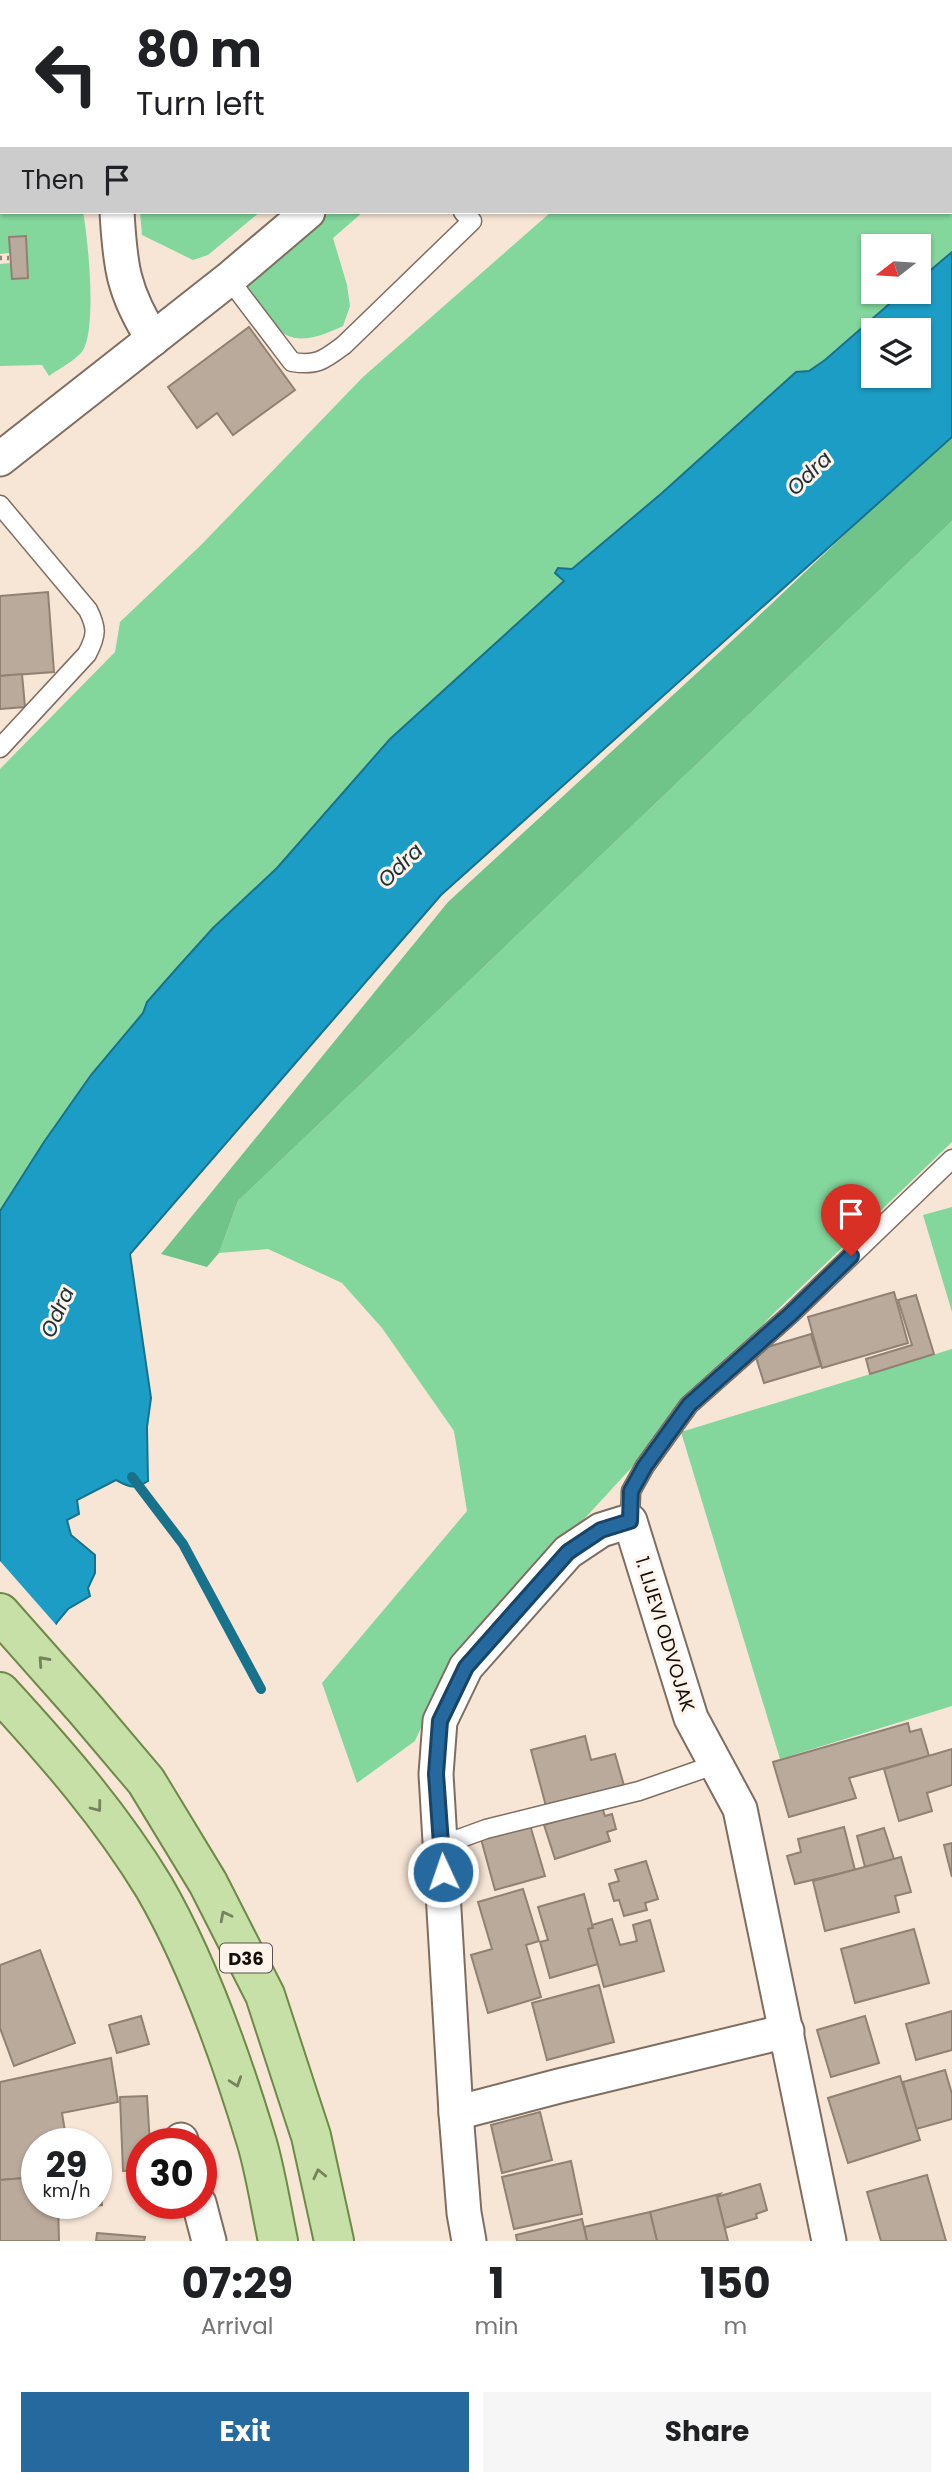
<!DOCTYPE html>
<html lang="en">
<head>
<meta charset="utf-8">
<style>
  :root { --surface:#fff; --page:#f6f6f6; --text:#202124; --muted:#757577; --accent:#25699e }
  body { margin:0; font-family:Poppins,sans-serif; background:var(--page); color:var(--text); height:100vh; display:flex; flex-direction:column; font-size:26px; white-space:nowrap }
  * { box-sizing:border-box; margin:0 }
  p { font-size:23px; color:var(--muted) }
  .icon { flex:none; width:38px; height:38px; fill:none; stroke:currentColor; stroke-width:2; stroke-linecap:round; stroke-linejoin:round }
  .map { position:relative; height:2241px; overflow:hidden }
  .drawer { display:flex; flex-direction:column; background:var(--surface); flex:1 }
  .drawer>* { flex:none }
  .guide { position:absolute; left:0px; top:0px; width:952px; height:214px; box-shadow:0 2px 5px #0004; background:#fff; color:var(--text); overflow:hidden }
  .needle { width:46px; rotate:253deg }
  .buttons { position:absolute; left:861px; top:234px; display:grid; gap:14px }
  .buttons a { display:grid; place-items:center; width:70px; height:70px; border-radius:0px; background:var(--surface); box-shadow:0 2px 5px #0004; font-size:35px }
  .speed { position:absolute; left:21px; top:2128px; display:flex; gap:14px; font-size:35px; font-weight:700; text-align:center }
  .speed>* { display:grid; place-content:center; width:91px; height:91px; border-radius:50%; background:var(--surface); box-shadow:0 2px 5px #0004; line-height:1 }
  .speed small { font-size:18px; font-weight:400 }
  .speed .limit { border:10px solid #d22; background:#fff; color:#111 }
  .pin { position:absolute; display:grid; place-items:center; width:60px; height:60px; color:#fff; margin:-72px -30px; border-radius:50% 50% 50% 0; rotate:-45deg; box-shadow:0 0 7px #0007 }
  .pin .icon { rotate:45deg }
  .me { position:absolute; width:77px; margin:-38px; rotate:357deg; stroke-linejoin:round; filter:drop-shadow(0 0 5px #0008) }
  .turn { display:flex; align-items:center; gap:24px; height:147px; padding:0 21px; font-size:32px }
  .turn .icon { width:91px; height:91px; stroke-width:2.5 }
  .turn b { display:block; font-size:49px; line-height:60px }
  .then { display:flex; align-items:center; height:66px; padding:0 21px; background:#0003; gap:14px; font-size:26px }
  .eta { display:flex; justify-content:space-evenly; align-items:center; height:119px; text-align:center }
  .eta b { font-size:42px; font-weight:700; line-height:49px }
  .primary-button { display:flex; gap:14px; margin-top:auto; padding:14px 21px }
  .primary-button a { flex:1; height:80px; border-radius:0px; background:var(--accent); color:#fff; font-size:28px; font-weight:700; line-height:80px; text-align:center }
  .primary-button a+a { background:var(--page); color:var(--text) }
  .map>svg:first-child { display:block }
</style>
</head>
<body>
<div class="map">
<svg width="952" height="2241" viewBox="0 0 952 2241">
  <rect width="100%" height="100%" fill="#f7e6d6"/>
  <!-- commercial -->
  <polygon fill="#e8dec9" points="142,0 496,0 495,2"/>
  <!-- green -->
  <g fill="#83d69c" fill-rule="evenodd">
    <path d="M791 0H952V269L873 331 0 1277V769L115 652 120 622 201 545 363 377 551 212H950V2H789ZM873 247H919V292H873Z"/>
    <path d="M0 193H2V212H83C88 238 98 334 81 353 72 362 59 369 49 376L42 365 0 366V264L11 263 12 279 28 277 10 253 0 254Z"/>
    <polygon points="140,212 260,212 208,255 193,260 142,235"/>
    <path d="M330 212H363L333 238 347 285 350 306 343 326C281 356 276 328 244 281Z"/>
    <polygon points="952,521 952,1142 771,1316 448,1667 415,1741 357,1783 322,1683 467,1511 454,1431 382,1328 342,1283 268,1249 219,1253 238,1201"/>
    <polygon points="952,1207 952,1312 923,1215"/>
    <polygon points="952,1349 952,1706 780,1759 681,1432"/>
  </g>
  <!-- forest -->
  <polygon fill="#70c389" points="952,433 952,521 238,1201 219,1253 207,1267 161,1254 448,902 748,626"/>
  <!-- water -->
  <path fill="#1c9dc5" stroke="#19728c" stroke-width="2" fill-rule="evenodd" d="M952 252V437L441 895 130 1254 151 1398 147 1427 148 1481C135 1490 129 1487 116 1480L77 1500 79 1514 67 1520 71 1535 95 1555V1573L88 1588 90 1596 68 1609 58 1621 0 1708V1211L44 1142 91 1075 143 1013 147 1002 177 968 213 928 277 868 390 739 564 581 555 573 558 568 572 569 662 493 796 372 809 371 825 360 903 292H919V280ZM873 331H919V376H873Z"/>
  <!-- pier -->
  <polygon fill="#f7e6d6" points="0,1561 58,1627 0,1712"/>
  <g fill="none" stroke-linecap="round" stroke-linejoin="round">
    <!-- stream -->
    <polyline stroke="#19728c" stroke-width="10" points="132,1477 183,1544 261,1689"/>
  </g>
  <!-- building -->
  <g fill="#baaa9b" stroke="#918173" stroke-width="2">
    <polygon points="181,0 375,0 376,2 181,2"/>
    <rect x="0" y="20" width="2" height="46"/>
    <polygon points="26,236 28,278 12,279 9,237"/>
    <polygon points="249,327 295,390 233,435 217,413 197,428 168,387"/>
    <polygon points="48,592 54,672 0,676 0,596"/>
    <polygon points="22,674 25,707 0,709 0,676"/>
    <polygon points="894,1292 908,1343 822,1368 808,1317"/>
    <polygon points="916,1295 934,1354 870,1374 866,1359 912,1345 898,1300"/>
    <polygon points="811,1334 821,1366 764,1383 754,1351"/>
    <polygon points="908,1723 910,1732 921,1729 929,1756 849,1778 856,1798 789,1817 773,1762"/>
    <polygon points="585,1736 591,1760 615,1754 625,1789 547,1810 531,1750"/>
    <polygon points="952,1749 952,1785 927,1793 932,1811 899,1821 884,1769"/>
    <polygon points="602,1807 605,1816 612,1814 616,1829 607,1832 610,1841 555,1859 544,1825"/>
    <polygon points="530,1825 545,1876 495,1890 481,1839"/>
    <polygon points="844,1827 855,1870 795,1884 787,1856 801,1852 798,1839"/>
    <polygon points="884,1828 894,1859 865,1867 857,1836"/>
    <polygon points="952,1843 952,1877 944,1845"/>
    <polygon points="901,1857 911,1892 895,1896 899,1912 825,1931 813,1881"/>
    <polygon points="646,1861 658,1899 645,1903 647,1910 624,1916 619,1900 614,1901 609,1884 619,1881 615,1870"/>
    <polygon points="523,1889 539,1941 526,1945 541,1997 488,2013 471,1955 492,1949 478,1902"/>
    <polygon points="584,1894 593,1928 588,1929 598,1964 550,1978 540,1942 548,1940 538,1907"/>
    <polygon points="612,1919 620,1945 637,1941 633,1925 650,1920 664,1971 604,1987 588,1929 593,1928 592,1925"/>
    <polygon points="914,1929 929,1983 855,2003 841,1949"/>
    <polygon points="40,1950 75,2043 14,2066 0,2028 0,1965"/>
    <polygon points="599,1985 614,2042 547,2060 532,2003"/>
    <polygon points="952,2011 952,2050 916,2060 906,2024"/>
    <polygon points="141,2016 149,2044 117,2053 109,2025"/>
    <polygon points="865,2016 879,2063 831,2077 817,2030"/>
    <polygon points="111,2058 118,2102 62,2113 67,2144 37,2144 37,2177 0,2180 0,2082"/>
    <polygon points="945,2070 952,2094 952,2119 916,2129 903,2082"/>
    <polygon points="900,2076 920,2140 848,2163 828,2098"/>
    <polygon points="147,2096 150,2144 142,2144 142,2170 123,2171 120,2097"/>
    <polygon points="540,2112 552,2160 502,2173 491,2125"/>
    <polygon points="571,2161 582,2214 514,2229 502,2177"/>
    <polygon points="927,2175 946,2241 881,2241 867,2192"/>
    <polygon points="37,2177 37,2203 58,2203 59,2241 0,2241 0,2180"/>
    <polygon points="100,2179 102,2205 59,2209 58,2203 96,2203 96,2180"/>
    <polygon points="760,2184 767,2210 756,2214 757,2218 725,2228 717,2197"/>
    <polygon points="720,2194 717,2197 728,2241 657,2241 650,2212"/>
    <polygon points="650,2212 657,2241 587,2241 584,2227"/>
    <polygon points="582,2219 587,2241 517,2241 516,2235"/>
    <polygon points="97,2233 145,2237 144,2241 96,2241"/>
  </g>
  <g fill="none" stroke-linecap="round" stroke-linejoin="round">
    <!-- lane casing -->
    <g stroke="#7e6e61" stroke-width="21">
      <g id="lane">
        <path d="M229 279 292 362C317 366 324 360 344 345L472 221 463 212"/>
        <path d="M0 505 88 610C97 628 97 635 87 654L0 748"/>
        <polyline points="630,1521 631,1491 645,1466 689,1405 791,1314 952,1159"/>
        <polyline points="442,1845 486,1829 639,1791 717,1764"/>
      </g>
    </g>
    <!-- street casing -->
    <g stroke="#7e6e61" stroke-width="37">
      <g id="street">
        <polyline points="102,0 102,2"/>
        <polyline points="562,2 564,0"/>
        <path d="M117 212C120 266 123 292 153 339"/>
        <polyline points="0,459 229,279 308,212"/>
        <polyline points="456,2113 559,2086 787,2031"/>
        <polyline points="181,2140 182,2144"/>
        <polyline points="199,2203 209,2241"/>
        <polyline points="469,2241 464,2213 456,2113 436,1774 440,1721 466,1667 568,1552 601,1530 630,1521 691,1718 740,1809 829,2241"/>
      </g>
    </g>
    <!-- primary casing -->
    <g stroke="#6f8949" stroke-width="42">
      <g id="primary">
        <polyline points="0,1613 85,1709 146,1781 208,1883 265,1995 311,2136 334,2241"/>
        <path d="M0 1692C56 1753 111 1816 154 1887 197 1961 232 2060 257 2143 266 2174 271 2208 278 2241"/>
      </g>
    </g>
    <!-- path -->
    <g stroke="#91867b" stroke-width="4.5" stroke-dasharray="2 5" stroke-linecap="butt">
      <polyline points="0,116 2,116"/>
      <polyline points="0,188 2,188"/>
      <polyline points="0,258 11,258"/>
    </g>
    <!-- lane -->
    <use href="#lane" stroke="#fff" stroke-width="18"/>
    <!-- street -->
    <use href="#street" stroke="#fff" stroke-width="33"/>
    <!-- primary -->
    <use href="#primary" stroke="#c7e0a7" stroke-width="38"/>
  </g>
  <!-- one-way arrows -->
  <defs><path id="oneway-chevron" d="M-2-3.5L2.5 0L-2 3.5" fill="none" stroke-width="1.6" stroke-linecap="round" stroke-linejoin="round" transform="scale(1.75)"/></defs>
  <g stroke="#76815f">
    <use href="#oneway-chevron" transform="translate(43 1661) rotate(-132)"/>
    <use href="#oneway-chevron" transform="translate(97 1807) rotate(53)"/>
    <use href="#oneway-chevron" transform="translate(225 1916) rotate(-117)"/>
    <use href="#oneway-chevron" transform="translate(236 2082) rotate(71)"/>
    <use href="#oneway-chevron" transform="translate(319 2174) rotate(-103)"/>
  </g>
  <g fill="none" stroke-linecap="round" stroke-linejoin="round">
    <!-- route casing -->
    <g stroke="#184467" stroke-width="18">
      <polyline id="route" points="443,1872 436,1774 440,1721 466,1667 568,1552 601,1530 630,1521 631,1491 645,1466 689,1405 791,1314 851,1256"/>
    </g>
    <!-- route -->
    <use href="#route" stroke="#25699e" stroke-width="12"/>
  </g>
  <g text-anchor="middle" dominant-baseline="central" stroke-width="6" stroke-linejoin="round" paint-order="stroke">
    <!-- shield labels -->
    <rect fill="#fff4eb" stroke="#59524c" stroke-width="2" x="220" y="1943.5" width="52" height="29" rx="5"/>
    <g font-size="18" font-weight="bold" fill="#120d08">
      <text x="246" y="1958">D36</text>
    </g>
    <!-- street labels -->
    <g font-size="19" fill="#120d08" stroke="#fff4eb">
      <text transform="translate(665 1634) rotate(73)">1. LIJEVI ODVOJAK</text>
    </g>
    <!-- water labels -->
    <g font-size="21" font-style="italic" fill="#1c3038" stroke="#fff4eb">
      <text transform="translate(809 473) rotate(-44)">Odra</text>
      <text transform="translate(400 865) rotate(-44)">Odra</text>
      <text transform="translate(57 1312) rotate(-66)">Odra</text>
    </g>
  </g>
</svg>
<div class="buttons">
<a><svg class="needle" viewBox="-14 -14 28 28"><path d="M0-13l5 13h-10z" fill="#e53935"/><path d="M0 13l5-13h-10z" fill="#757577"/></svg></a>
<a><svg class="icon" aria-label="layers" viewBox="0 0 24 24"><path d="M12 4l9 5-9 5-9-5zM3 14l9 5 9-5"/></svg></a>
</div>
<div class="speed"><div>29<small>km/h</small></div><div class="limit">30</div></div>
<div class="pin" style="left:851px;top:1256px;background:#d93025"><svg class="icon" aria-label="arrive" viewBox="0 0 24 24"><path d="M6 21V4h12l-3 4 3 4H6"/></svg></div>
<svg class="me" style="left:443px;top:1872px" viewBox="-20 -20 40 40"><circle r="17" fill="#25699e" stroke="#fff" stroke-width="3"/><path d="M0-11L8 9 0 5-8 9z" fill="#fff"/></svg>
<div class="guide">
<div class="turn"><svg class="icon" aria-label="left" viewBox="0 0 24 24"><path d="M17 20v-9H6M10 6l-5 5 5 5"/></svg><div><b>80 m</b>Turn left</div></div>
<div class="then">Then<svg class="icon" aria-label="arrive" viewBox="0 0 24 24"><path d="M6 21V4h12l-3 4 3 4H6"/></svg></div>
</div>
</div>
<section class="drawer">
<div class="eta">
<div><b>07:29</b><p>Arrival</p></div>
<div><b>1</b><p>min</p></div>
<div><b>150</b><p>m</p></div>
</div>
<div class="primary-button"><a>Exit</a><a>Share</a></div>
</section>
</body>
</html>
